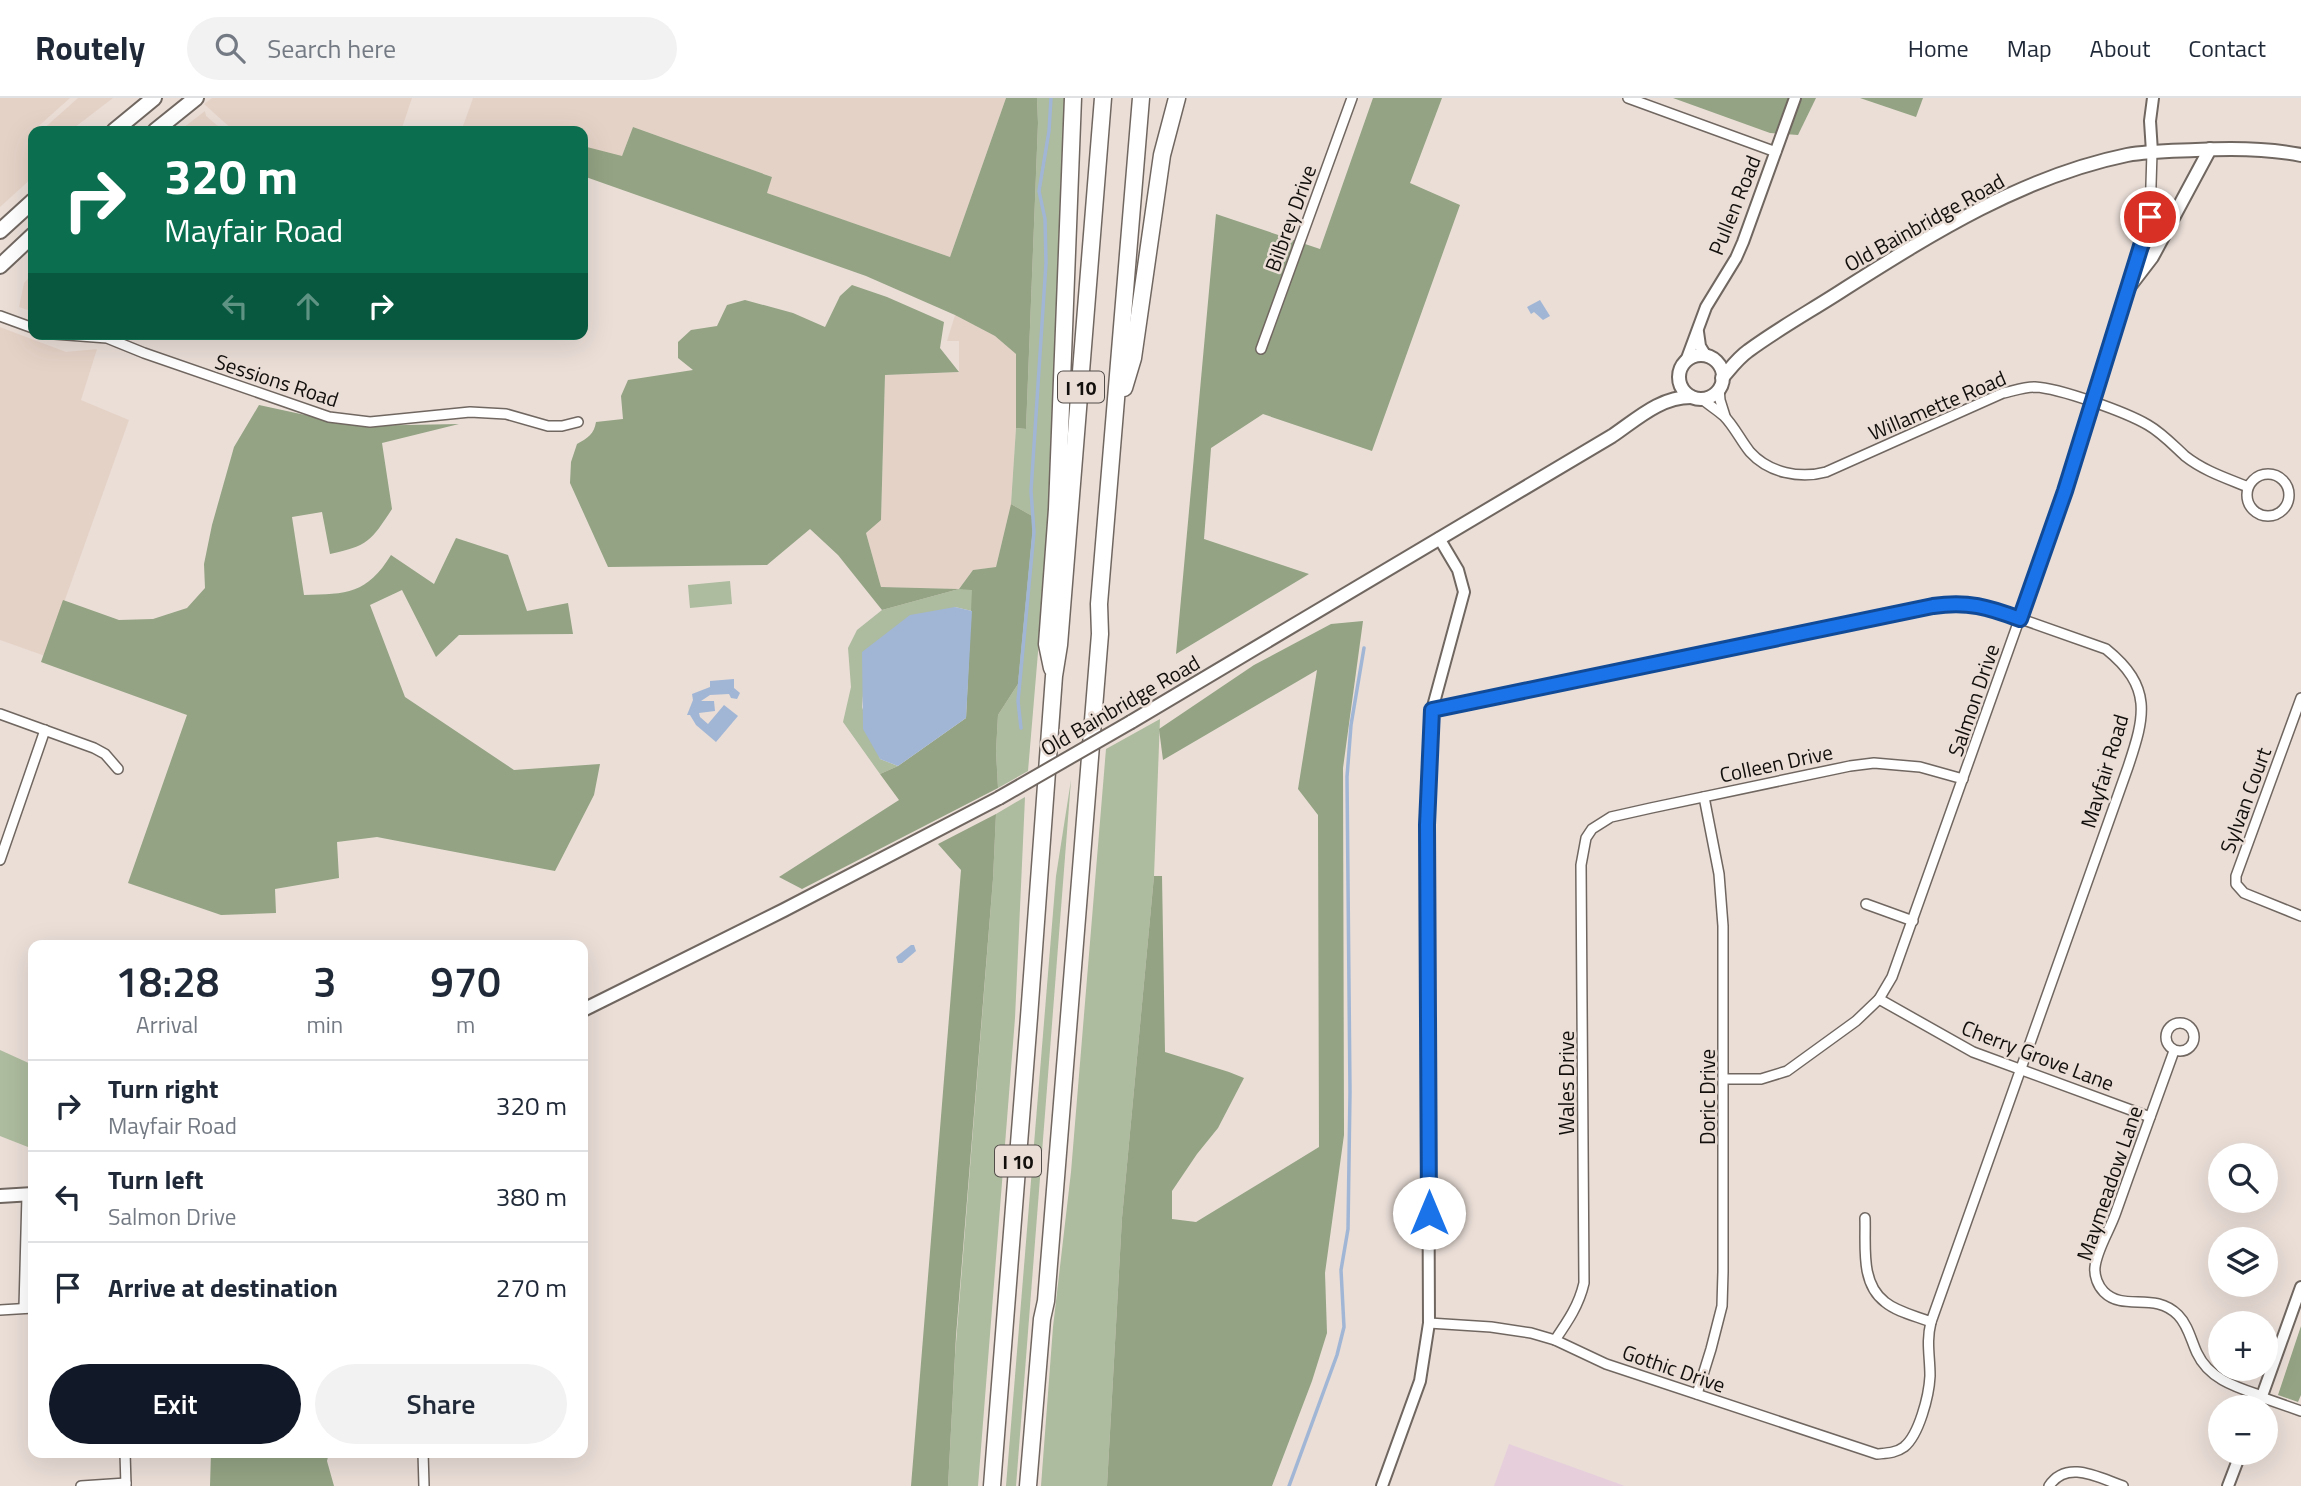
<!DOCTYPE html>
<html lang="en">
<head>
<meta charset="utf-8">
<style>
  :root { --surface:#fff; --page:#f2f2f3; --text:#1f2937; --muted:#747a83; --line:#e0e1e3; --accent:#111827 }
  body { margin:0; font-family:"Titillium Web",sans-serif; background:var(--page); color:var(--text); height:100vh; display:flex; flex-direction:column; font-size:26px; white-space:nowrap }
  * { box-sizing:border-box; margin:0 }
  p { font-size:23px; color:var(--muted) }
  .icon { flex:none; width:38px; height:38px; fill:none; stroke:currentColor; stroke-width:2; stroke-linecap:round; stroke-linejoin:round }
  .map { position:relative; flex:1; overflow:hidden }
  .sheet { position:absolute; left:28px; top:842px; width:560px; height:518px; display:flex; flex-direction:column; background:var(--surface); border-radius:14px; box-shadow:0 7px 28px #0002 }
  .sheet>* { flex:none }
  .guide { position:absolute; left:28px; top:28px; width:560px; height:214px; border-radius:14px; box-shadow:0 7px 28px #0002; background:#0b6e4f; color:#fff; overflow:hidden }
  .controls { position:absolute; left:2208px; top:1045px; display:grid; gap:14px }
  .controls a { display:grid; place-items:center; width:70px; height:70px; border-radius:50%; background:var(--surface); box-shadow:0 7px 28px #0002; font-size:35px }
  .pin { position:absolute; display:grid; place-items:center; width:60px; height:60px; color:#fff; margin:-30px; border:4px solid #fff; border-radius:50%; box-shadow:0 2px 7px #0007 }
  .me { position:absolute; width:77px; margin:-38px; rotate:0deg; stroke-linejoin:round; filter:drop-shadow(0 0 5px #0008) }
  .turn { display:flex; align-items:center; gap:24px; height:147px; padding:0 21px; font-size:32px }
  .turn .icon { width:91px; height:91px; stroke-width:2.5 }
  .turn b { display:block; font-size:49px; line-height:60px }
  .lanes { display:flex; align-items:center; height:66px; padding:0 21px; background:#0003; justify-content:center; gap:35px; direction:ltr }
  .lanes .off { opacity:.35 }
  .eta { display:flex; justify-content:space-evenly; align-items:center; height:119px; text-align:center }
  .eta b { font-size:42px; font-weight:600; line-height:49px }
  .cta { display:flex; gap:14px; margin-top:auto; padding:14px 21px }
  .cta a { flex:1; height:80px; border-radius:42px; background:var(--accent); color:#fff; font-size:28px; font-weight:600; line-height:80px; text-align:center }
  .cta a+a { background:var(--page); color:var(--text) }
  ul { padding:0; list-style:none }
  li { display:flex; align-items:center; gap:21px; height:91px; padding:0 21px; border-top:2px solid var(--line) }
  li div { flex:1 }
  li b { display:block; font-size:26px }
  li em { font-style:normal }
  header { display:flex; align-items:center; gap:42px; box-sizing:border-box; height:98px; padding:0 35px; background:var(--surface); border-bottom:2px solid var(--line) }
  header strong { font-size:33px }
  nav { display:flex; gap:38px; margin-inline-start:auto; font-size:24px }
  .search { width:490px; height:63px; background:var(--page); display:flex; align-items:center; gap:18px; box-sizing:border-box; padding:0 24px; border-radius:38px; color:var(--muted); font-size:26px }
  .map>svg:first-child { display:block }
</style>
</head>
<body>
<header>
<strong>Routely</strong>
<div class="search"><svg class="icon" aria-label="search" viewBox="0 0 24 24"><circle cx="10" cy="10" r="6"/><path d="M15 15l6 6"/></svg>Search here</div>
<nav><a>Home</a><a>Map</a><a>About</a><a>Contact</a></nav>
</header>
<div class="map">
<svg width="2301" height="1388" viewBox="0 0 2301 1388">
  <rect width="100%" height="100%" fill="#eaded7"/>
  <!-- built -->
  <g fill="#e5d2c7">
    <polygon points="0,0 70,0 32,34 33,79 0,109"/>
    <polygon points="78,0 113,0 70,33 41,33"/>
    <polygon points="212,0 412,0 401,33 234,33 204,6"/>
    <polygon points="473,0 1006,0 950,159 766,95 772,79 633,29 613,82 583,71 583,33 478,33 463,28"/>
    <polygon points="205,13 206,18 224,33 179,33"/>
    <polygon points="33,175 33,214 19,209 24,185"/>
    <polygon points="955,217 995,238 1016,256 1016,330 1011,406 996,469 973,472 959,491 881,489 866,435 881,422 885,277 959,274 959,243 947,243"/>
    <polygon points="0,229 66,254 97,251 81,302 129,322 45,558 0,542"/>
  </g>
  <!-- education -->
  <polygon fill="#e6cfdb" points="1509,1346 1625,1388 1494,1388"/>
  <!-- green -->
  <g fill="#adbb9e">
    <polygon points="1037,0 1069,0 1057,329 1028,673 998,690 996,653 998,617 1018,586 1034,419 1011,406 1016,330 1026,331 1038,25"/>
    <polygon points="730,483 732,506 690,510 688,487"/>
    <polygon points="959,491 972,491 972,513 955,509 864,584 862,609 880,661 898,668 880,676 843,624 851,589 848,550 857,532 882,512"/>
    <polygon points="1160,621 1154,778 1122,1120 1107,1388 1041,1388 1053,1229 1071,1074 1106,651"/>
    <polygon points="1071,682 1016,1388 1006,1388 1056,778"/>
    <polygon points="1025,699 1015,920 978,1388 948,1388 955,1258 993,781 996,716"/>
    <polygon points="0,952 33,967 33,1051 0,1038"/>
  </g>
  <!-- forest -->
  <g fill="#93a383">
    <polygon points="1006,0 1037,0 1038,25 1026,331 1016,330 1016,256 995,238 955,217 866,178 583,78 583,48 622,58 633,29 772,79 767,95 950,159"/>
    <polygon points="1373,0 1442,0 1410,85 1460,107 1372,353 1263,316 1211,350 1204,441 1309,476 1176,556 1216,116 1320,151"/>
    <polygon points="1673,0 1816,0 1798,37 1770,35"/>
    <polygon points="1860,0 1923,0 1916,19"/>
    <path d="M852 187 887 199 944 224 940 250 959 274 885 277 881 422 866 435 881 489 959 491 973 472 996 469 1011 406 1034 419 1018 586 998 617 996 653 998 690 802 791 779 779 899 702 880 676 898 668 966 620 972 492 959 491 882 512 838 457 810 431 767 467 608 469 570 385 571 364 577 346C588 340 594 336 596 324L623 321 621 298 628 282 693 272 678 260V244L691 232 717 228 727 207 745 202 793 215 825 229 840 198Z"/>
    <path d="M259 307 356 328 459 326 382 345 392 411C371 443 368 448 330 456L322 414 292 419 304 497C347 496 367 496 391 457L434 486 456 440 508 457 527 513 568 505 573 536 459 537 436 559 402 492 370 507 405 599 514 672 600 666 594 697 555 773 377 739 337 744 339 780 275 791 276 815 221 817 128 785 187 617 41 564 63 502 119 522 153 521 187 510 205 490 204 466 212 427 234 349Z"/>
    <polygon points="1363,523 1343,670 1344,1037 1325,1175 1327,1235 1312,1283 1272,1388 1107,1388 1122,1120 1154,778 1162,778 1165,954 1229,974 1244,980 1218,1030 1197,1056 1172,1093 1172,1121 1196,1124 1319,1049 1318,717 1298,691 1317,572 1163,662 1159,631 1254,567 1331,526"/>
    <polygon points="996,716 993,781 956,1238 948,1388 911,1388 961,772 938,746"/>
    <polygon points="2301,1228 2301,1297 2298,1304 2278,1297"/>
    <polygon points="211,1354 329,1355 327,1363 334,1388 210,1388"/>
  </g>
  <!-- water -->
  <g fill="#a1b6d5">
    <polygon points="1540,202 1550,218 1543,222 1534,214 1531,216 1527,209"/>
    <polygon points="955,509 972,513 966,620 898,668 880,661 863,631 862,554 910,517"/>
    <polygon points="734,581 734,590 740,595 737,601 731,600 729,596 710,597 701,603 714,603 715,613 699,615 700,619 708,626 724,607 738,618 716,644 696,627 690,617 687,617 693,602 692,596 710,589 710,583"/>
    <polygon points="911,847 914,847 916,853 902,865 898,865 896,859"/>
  </g>
  <g fill="none" stroke-linecap="round" stroke-linejoin="round">
    <!-- stream -->
    <g stroke="#a1b6d5" stroke-width="3.5">
      <polyline points="1021,630 1018,603 1034,434 1031,393 1046,165 1045,121 1039,93 1049,33 1051,0"/>
      <polyline points="1289,1388 1337,1257 1344,1229 1341,1172 1348,1131 1350,994 1347,679 1351,627 1364,550"/>
    </g>
    <!-- minor casing -->
    <g stroke="#716761" stroke-width="12">
      <g id="minor">
        <polyline points="1628,0 1776,54"/>
        <polyline points="0,218 33,230"/>
        <polyline points="54,236 107,240 144,255 329,319 370,324 470,314 506,316 548,328 562,328 578,324"/>
        <polyline points="1261,251 1352,0"/>
        <polyline points="1719,290 1720,302 1725,318"/>
        <path d="M1702 301C1709 307 1717 312 1724 318 1734 328 1741 343 1750 354 1769 375 1800 381 1826 374L2003 295C2013 293 2024 289 2035 289 2059 290 2126 314 2148 327 2162 335 2173 347 2185 358 2204 373 2226 380 2248 389"/>
        <circle cx="2268" cy="397" r="21"/>
        <polyline points="2301,600 2236,778 2236,786 2244,795 2301,818"/>
        <polyline points="0,616 94,650 105,656 118,671"/>
        <polyline points="0,762 45,632"/>
        <polyline points="1866,806 1913,823"/>
        <polyline points="1879,901 1973,954 2150,1019"/>
        <circle cx="2180" cy="939" r="14"/>
        <path d="M2174 953C2155 1006 2135 1060 2116 1114 2110 1132 2097 1151 2095 1169 2094 1178 2098 1188 2104 1194 2124 1214 2154 1193 2178 1217 2188 1227 2191 1242 2197 1255 2209 1281 2236 1289 2262 1298"/>
        <polyline points="1725,981 1761,981 1787,973 1856,923 1879,901 1892,879 2065,393 2140,157 2150,119 2152,54"/>
        <path d="M1865 1120C1866 1148 1860 1185 1885 1204 1897 1214 1916 1218 1931 1224"/>
        <polyline points="24,1210 27,1097"/>
        <polyline points="0,1212 33,1210"/>
        <path d="M1429 1225 1491 1229 1531 1235 1555 1242 1606 1266 1877 1356C1887 1355 1896 1355 1904 1349 1919 1337 1929 1298 1930 1278 1930 1258 1926 1244 1931 1224L2128 669C2145 618 2153 589 2106 551L1987 509 1950 506 1432 612"/>
        <path d="M1555 1242C1568 1223 1579 1207 1584 1185L1581 767 1586 740 1592 731 1611 719 1651 710 1850 668 1874 665 1920 669 1963 681"/>
        <polyline points="1697,1296 1711,1251 1722,1208 1723,1174 1723,828 1719,776 1704,699"/>
        <polyline points="2261,1299 2301,1313"/>
        <polyline points="125,1354 126,1388"/>
        <polyline points="423,1354 424,1388"/>
        <polyline points="81,1388 126,1385"/>
        <path d="M2049 1388C2067 1361 2099 1380 2123 1388"/>
      </g>
    </g>
    <!-- tertiary casing -->
    <g stroke="#716761" stroke-width="14">
      <g id="tertiary">
        <polyline points="2152,54 2150,23 2153,0"/>
        <polyline points="1698,234 1700,248 1706,258"/>
        <polyline points="1686,263 1706,209 1736,160 1743,144 1795,0"/>
        <polyline points="2258,1309 2301,1189"/>
        <polyline points="1382,1388 1420,1283 1429,1225 1427,727 1430,635 1432,612 1464,494 1458,472 1439,440"/>
        <polyline points="2228,1388 2241,1354"/>
      </g>
    </g>
    <!-- secondary casing -->
    <g stroke="#716761" stroke-width="16">
      <g id="secondary">
        <polyline points="2129,189 2152,159 2210,51"/>
        <circle cx="1701" cy="279" r="22"/>
        <path d="M1722 280C1730 271 1738 260 1748 253 1779 230 1814 211 1846 190 1933 135 2024 78 2127 57 2149 53 2173 53 2196 52 2231 50 2266 50 2301 57"/>
        <path d="M1131 624 1612 338C1637 321 1660 299 1691 299"/>
        <polyline points="583,912 784,812 999,700"/>
        <polyline points="0,1098 33,1096"/>
      </g>
    </g>
    <!-- trunk casing -->
    <g stroke="#716761" stroke-width="18">
      <g id="trunk">
        <polyline points="114,33 154,0"/>
        <polyline points="155,33 196,0"/>
        <polyline points="0,133 33,103"/>
        <polyline points="0,168 33,137"/>
      </g>
    </g>
    <!-- motorway casing -->
    <g stroke="#716761" stroke-width="19">
      <g id="motorway">
        <polyline points="1124,290 1133,260 1162,57 1177,0"/>
        <polyline points="1052,570 1047,546 1057,411 1073,0"/>
        <polyline points="992,1388 1029,919 1054,578 1059,547 1103,0"/>
        <polyline points="1028,1388 1042,1221 1046,1203 1100,536 1099,506 1141,0"/>
      </g>
    </g>
    <!-- minor -->
    <use href="#minor" stroke="#fff" stroke-width="9"/>
    <!-- tertiary -->
    <use href="#tertiary" stroke="#fff" stroke-width="10"/>
    <!-- secondary -->
    <use href="#secondary" stroke="#fff" stroke-width="12"/>
    <!-- trunk -->
    <use href="#trunk" stroke="#fff" stroke-width="14"/>
    <!-- motorway -->
    <use href="#motorway" stroke="#fff" stroke-width="16"/>
    <!-- secondary-bridge casing -->
    <g stroke="#716761" stroke-width="16" stroke-linecap="butt">
      <polyline id="secondary-bridge" points="999,700 1131,624"/>
    </g>
    <!-- secondary-bridge -->
    <use href="#secondary-bridge" stroke="#fff" stroke-width="12"/>
  </g>
  <g fill="none" stroke-linecap="round" stroke-linejoin="round">
    <!-- route casing -->
    <g stroke="#114b97" stroke-width="18">
      <path id="route" d="M1429 1115 1427 727 1432 612 1933 508C1968 503 1988 509 2020 521L2065 393 2150 119"/>
    </g>
    <!-- route -->
    <use href="#route" stroke="#1a73e8" stroke-width="12"/>
  </g>
  <g text-anchor="middle" dominant-baseline="central" stroke-width="5" stroke-linejoin="round" paint-order="stroke">
    <!-- shield labels -->
    <g fill="#eaded7" stroke="#534d49" stroke-width="2">
      <rect x="1058" y="273.5" width="46" height="31" rx="5"/>
      <rect x="995" y="1047.5" width="46" height="31" rx="5"/>
    </g>
    <g font-size="19" font-weight="bold" fill="#120f0c">
      <text x="1081" y="289">I 10</text>
      <text x="1018" y="1063">I 10</text>
    </g>
    <!-- street labels -->
    <g font-size="21" fill="#120f0c" stroke="#eaded7">
      <text transform="translate(1734 107) rotate(-68)">Pullen Road</text>
      <text transform="translate(1290 120) rotate(-70)">Bilbrey Drive</text>
      <text transform="translate(1924 124) rotate(-29)">Old Bainbridge Road</text>
      <text transform="translate(277 282) rotate(18)">Sessions Road</text>
      <text transform="translate(1937 307) rotate(-23)">Willamette Road</text>
      <text transform="translate(1973 602) rotate(-71)">Salmon Drive</text>
      <text transform="translate(1120 607) rotate(-30)">Old Bainbridge Road</text>
      <text transform="translate(1776 665) rotate(-12)">Colleen Drive</text>
      <text transform="translate(2104 673) rotate(-73)">Mayfair Road</text>
      <text transform="translate(2245 702) rotate(-70)">Sylvan Court</text>
      <text transform="translate(2038 957) rotate(21)">Cherry Grove Lane</text>
      <text transform="translate(1566 985) rotate(-90)">Wales Drive</text>
      <text transform="translate(1707 999) rotate(-90)">Doric Drive</text>
      <text transform="translate(2109 1085) rotate(-71)">Maymeadow Lane</text>
      <text transform="translate(1674 1270) rotate(19)">Gothic Drive</text>
    </g>
  </g>
</svg>
<div class="controls">
<a><svg class="icon" aria-label="search" viewBox="0 0 24 24"><circle cx="10" cy="10" r="6"/><path d="M15 15l6 6"/></svg></a>
<a><svg class="icon" aria-label="layers" viewBox="0 0 24 24"><path d="M12 4l9 5-9 5-9-5zM3 14l9 5 9-5"/></svg></a>
<a>+</a>
<a>−</a>
</div>
<div class="pin" style="left:2150px;top:119px;background:#d93025"><svg class="icon" aria-label="arrive" viewBox="0 0 24 24"><path d="M6 21V4h12l-3 4 3 4H6"/></svg></div>
<svg class="me" style="left:1429px;top:1115px" viewBox="-20 -20 40 40"><circle r="19" fill="#fff"/><path d="M0-13L10 11 0 6-10 11z" fill="#1a73e8"/></svg>
<div class="guide">
<div class="turn"><svg class="icon" aria-label="right" viewBox="0 0 24 24"><path d="M7 20v-9h11M14 6l5 5-5 5"/></svg><div><b>320 m</b>Mayfair Road</div></div>
<div class="lanes"><svg class="icon off" aria-label="left" viewBox="0 0 24 24"><path d="M17 20v-9H6M10 6l-5 5 5 5"/></svg><svg class="icon off" aria-label="ahead" viewBox="0 0 24 24"><path d="M12 20V5M6 11l6-6 6 6"/></svg><svg class="icon" aria-label="right" viewBox="0 0 24 24"><path d="M7 20v-9h11M14 6l5 5-5 5"/></svg></div>
</div>
<section class="sheet">
<div class="eta">
<div><b>18:28</b><p>Arrival</p></div>
<div><b>3</b><p>min</p></div>
<div><b>970</b><p>m</p></div>
</div>
<ul>
<li><svg class="icon" aria-label="right" viewBox="0 0 24 24"><path d="M7 20v-9h11M14 6l5 5-5 5"/></svg><div><b>Turn right</b><p>Mayfair Road</p></div><em>320 m</em></li>
<li><svg class="icon" aria-label="left" viewBox="0 0 24 24"><path d="M17 20v-9H6M10 6l-5 5 5 5"/></svg><div><b>Turn left</b><p>Salmon Drive</p></div><em>380 m</em></li>
<li><svg class="icon" aria-label="arrive" viewBox="0 0 24 24"><path d="M6 21V4h12l-3 4 3 4H6"/></svg><div><b>Arrive at destination</b></div><em>270 m</em></li>
</ul>
<div class="cta"><a>Exit</a><a>Share</a></div>
</section>
</div>
</body>
</html>
